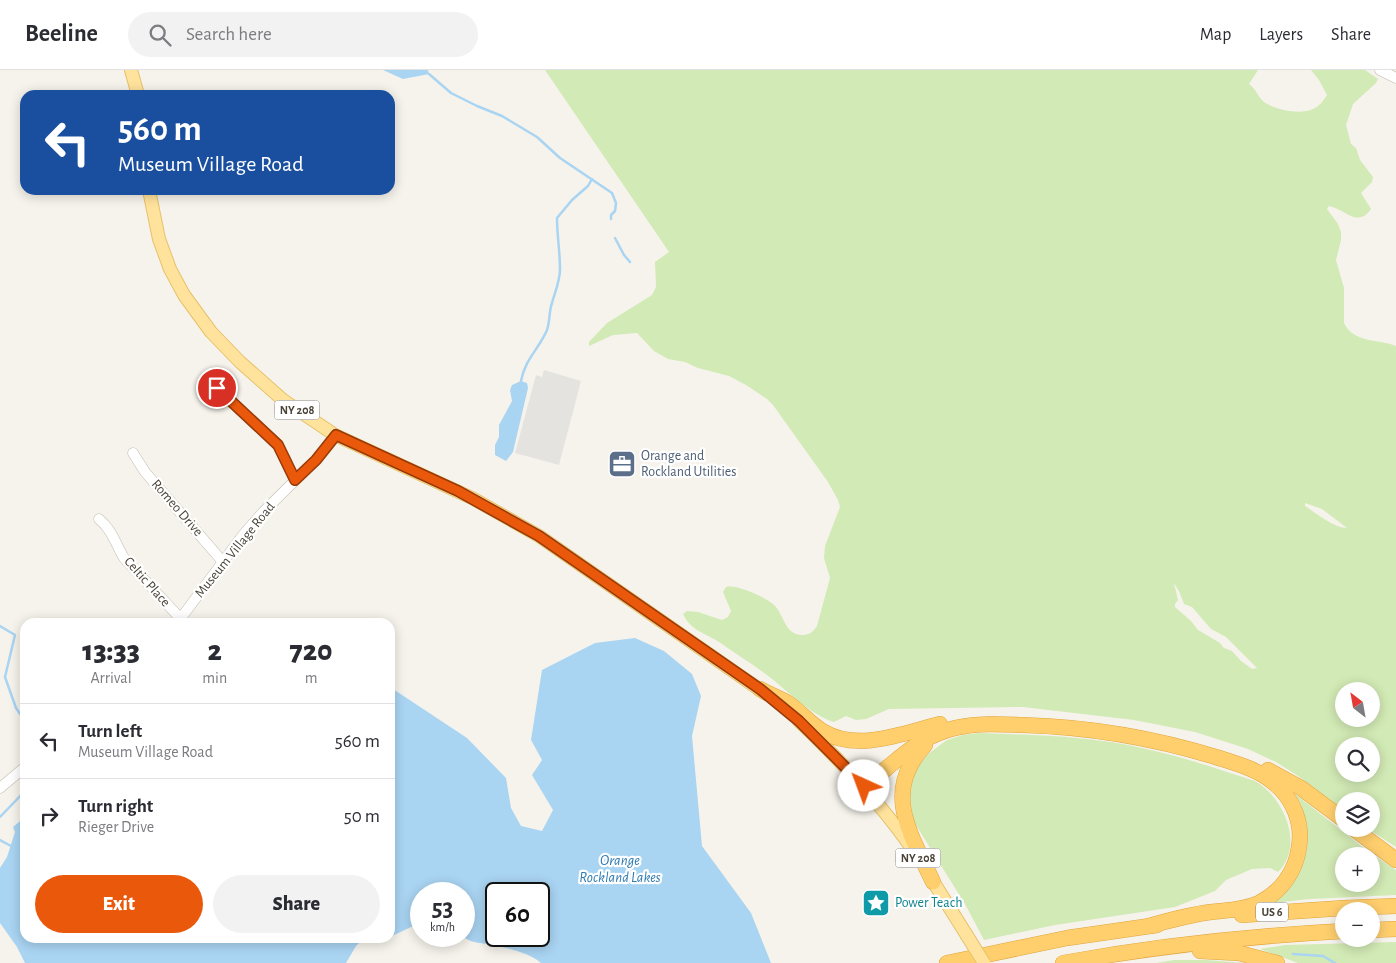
<!DOCTYPE html>
<html lang="en">
<head>
<meta charset="utf-8">
<style>
  :root { --surface:#fff; --page:#f2f2f3; --text:#2b2b33; --muted:#7c7c81; --line:#e1e1e2; --accent:#ea580c }
  body { margin:0; font-family:"Alegreya Sans",sans-serif; background:var(--page); color:var(--text); height:100vh; display:flex; flex-direction:column; font-size:19px; white-space:nowrap }
  * { box-sizing:border-box; margin:0 }
  p { font-size:16px; color:var(--muted) }
  .icon { flex:none; width:28px; height:28px; fill:none; stroke:currentColor; stroke-width:2; stroke-linecap:round; stroke-linejoin:round }
  .map { position:relative; flex:1; overflow:hidden }
  .side { position:absolute; left:20px; top:548px; width:375px; height:325px; display:flex; flex-direction:column; background:var(--surface); border-radius:15px; box-shadow:0 2px 12px #0003 }
  .side>* { flex:none }
  .banner { position:absolute; left:20px; top:20px; width:375px; height:105px; border-radius:15px; box-shadow:0 2px 12px #0003; background:#1a4fa0; color:#fff; overflow:hidden }
  .needle { width:32px; rotate:329deg }
  .controls { position:absolute; left:1335px; top:612px; display:grid; gap:10px }
  .controls a { display:grid; place-items:center; width:45px; height:45px; border-radius:50%; background:var(--surface); box-shadow:0 2px 12px #0003; font-size:25px }
  .speed { position:absolute; left:410px; top:812px; display:flex; gap:10px; font-size:25px; font-weight:700; text-align:center }
  .speed>* { display:grid; place-content:center; width:65px; height:65px; border-radius:50%; background:var(--surface); box-shadow:0 2px 12px #0003; line-height:1 }
  .speed small { font-size:12px; font-weight:400 }
  .speed .limit { border:2px solid #111; border-radius:8px; background:#fff; color:#111 }
  .pin { position:absolute; display:grid; place-items:center; width:42px; height:42px; color:#fff; margin:-21px; border:2px solid #fff; border-radius:50%; box-shadow:0 1px 5px #0007 }
  .me { position:absolute; width:55px; margin:-28px; rotate:317deg; stroke-linejoin:round; filter:drop-shadow(0 0 4px #0008) }
  .turn { display:flex; align-items:center; gap:18px; height:105px; padding:0 15px; font-size:22px }
  .turn .icon { width:65px; height:65px; stroke-width:2.5 }
  .turn b { display:block; font-size:35px; line-height:42px }
  .eta { display:flex; justify-content:space-evenly; align-items:center; height:85px; text-align:center }
  .eta b { font-size:30px; font-weight:800; line-height:35px }
  .cta { display:flex; gap:10px; margin-top:auto; padding:10px 15px }
  .cta a { flex:1; height:58px; border-radius:30px; background:var(--accent); color:#fff; font-size:20px; font-weight:800; line-height:58px; text-align:center }
  .cta a+a { background:var(--page); color:var(--text) }
  ul { padding:0; list-style:none }
  li { display:flex; align-items:center; gap:15px; height:75px; padding:0 15px; border-top:1px solid var(--line) }
  li div { flex:1 }
  li b { display:block; font-size:19px }
  li em { font-style:normal }
  header { display:flex; align-items:center; gap:30px; box-sizing:border-box; height:70px; padding:0 25px; background:var(--surface); border-bottom:1px solid var(--line) }
  header strong { font-size:24px }
  nav { display:flex; gap:28px; margin-inline-start:auto; font-size:18px }
  .search { width:350px; height:45px; background:var(--page); display:flex; align-items:center; gap:12px; box-sizing:border-box; padding:0 18px; border-radius:28px; color:var(--muted); font-size:19px }
  .map>svg:first-child { display:block }
</style>
</head>
<body>
<header>
<strong>Beeline</strong>
<div class="search"><svg class="icon" aria-label="search" viewBox="0 0 24 24"><circle cx="10" cy="10" r="6"/><path d="M15 15l6 6"/></svg>Search here</div>
<nav><a>Map</a><a>Layers</a><a>Share</a></nav>
</header>
<div class="map">
<svg width="1396" height="893" viewBox="0 0 1396 893">
  <rect width="100%" height="100%" fill="#f6f3ec"/>
  <!-- green -->
  <g fill="#d2eab5" fill-rule="evenodd">
    <path d="M545 0H1258L1249 14C1256 19 1258 27 1264 32 1275 40 1301 45 1313 39 1320 36 1323 31 1327 25L1319 10 1311 0H1365L1378 9 1376 13 1353 34 1346 55 1351 74 1356 78 1360 90 1373 107 1372 112 1361 123 1371 139C1357 159 1344 138 1329 136L1327 139 1338 154 1341 162V170L1336 190 1344 218V253C1353 273 1379 269 1396 276V777L1368 759H1371V731H1344V740L1298 706 1276 692 1248 679 1195 662 1134 650 1023 637 889 639 866 649 856 650 846 646 834 652C810 645 787 620 767 605 752 594 735 583 719 572 705 563 690 560 683 544L687 541 698 542 722 550 728 547 731 541 723 522 726 517C737 514 764 527 773 534 784 543 784 564 801 565 809 565 812 563 817 556L830 508 824 488 825 476 840 437 838 430 828 412 773 335 767 329 746 315 729 306 698 298 685 292 668 289 654 281 637 263 613 265 589 276V272L607 253 652 225 656 217 655 192 669 182ZM1305 433 1322 439 1347 458C1334 458 1316 443 1305 436ZM1174 513 1179 521 1184 534 1192 537 1211 559 1226 567 1257 598 1252 599 1241 591 1232 581 1224 578 1220 573 1198 560 1191 551 1175 537V534L1178 530ZM1371 621V649H1344V621ZM1344 676H1371V704H1344Z"/>
    <path d="M980 663C1033 665 1089 666 1142 678 1180 686 1218 699 1255 711 1284 727 1305 776 1278 802L1270 798 1252 799 1226 810 1215 821 1175 837 1055 855 984 870 965 834 914 752 909 723 915 700 928 684 947 670 963 665Z"/>
    <path d="M1295 724 1369 782 1396 800V825L1310 829 1272 833C1309 807 1318 762 1295 724ZM1344 786H1371V814H1344Z"/>
    <polygon points="1396,872 1396,893 1298,893 1260,879 1285,875"/>
    <polygon points="1174,890 1206,890 1246,893 1156,893"/>
  </g>
  <!-- parking -->
  <polygon fill="#e5e3e0" points="544,300 581,311 559,395 515,383 536,305 542,307"/>
  <!-- water -->
  <g fill="#a9d4f2" fill-rule="evenodd">
    <polygon points="383,0 428,0 429,4 403,9"/>
    <polygon points="521,311 527,313 528,318 513,382 506,391 495,385 495,375 499,367 499,355 512,331 510,320 512,315"/>
    <path d="M635 568 664 581 692 604 701 626 692 666 702 776 751 843 771 893H541C530 883 507 878 492 875 482 873 470 873 462 866H464V824H421V857H411L390 867V617L467 668 506 708 511 738 521 756 542 761 553 740 532 705 542 690 531 670 542 600 595 573ZM496 824H539V866H496Z"/>
    <polygon points="25,747 25,868 364,868 356,876 346,893 25,893 17,877 0,853 0,798 7,787 15,762 13,757"/>
  </g>
  <g fill="none" stroke-linecap="round" stroke-linejoin="round">
    <!-- stream -->
    <g stroke="#a9d4f2" stroke-width="2.5">
      <polyline points="429,4 451,23 477,36 502,46 537,67 560,88 612,123 616,133 615,141 611,145 611,149"/>
      <polyline points="615,168 624,185 630,192"/>
      <path d="M521 311C525 289 539 279 547 260 550 251 549 241 552 233 555 222 560 211 560 199 560 182 557 165 557 148L572 130 588 116 592 109"/>
      <polyline points="0,556 15,565 5,607 16,638 25,651"/>
      <polyline points="0,747 25,721"/>
      <polyline points="0,770 11,776"/>
      <polyline points="1293,884 1323,886 1335,893"/>
    </g>
    <!-- minor casing -->
    <g stroke="#c2bbae" stroke-width="11">
      <g id="minor">
        <polyline points="1380,0 1396,8"/>
        <polyline points="217,318 278,375 295,410"/>
        <polyline points="133,383 145,402 223,492"/>
        <path d="M99 449C113 461 115 473 124 488L181 549"/>
        <polyline points="178,552 243,465 263,442 316,390 335,365"/>
        <polyline points="0,718 25,697"/>
      </g>
    </g>
    <!-- major casing -->
    <g stroke="#e6c16a" stroke-width="14">
      <g id="major">
        <polyline points="131,0 138,25"/>
        <polyline points="149,120 159,169 170,199 184,225 211,262 240,292 283,330 335,365 474,429 539,466 766,624"/>
        <path d="M799 651C841 691 880 732 913 780"/>
        <polyline points="929,805 966,864"/>
      </g>
    </g>
    <!-- highway casing -->
    <g stroke="#e0a43c" stroke-width="16">
      <g id="highway">
        <path d="M760 619C769 624 779 628 788 633 801 642 810 654 824 662 858 682 904 663 940 654"/>
        <path d="M925 675C881 722 911 764 933 812"/>
        <polyline points="1268,700 1301,718 1344,750"/>
        <path d="M864 716C873 711 880 704 888 697 910 679 926 665 955 658 976 653 1001 654 1023 655 1090 657 1155 668 1219 688 1238 694 1259 700 1274 713 1293 728 1303 753 1299 777 1296 801 1281 822 1259 833 1242 841 1222 840 1204 843 1185 846 1167 851 1149 856"/>
        <polyline points="1354,759 1396,790"/>
        <polyline points="1242,845 1344,838 1396,836"/>
        <polyline points="1371,860 1396,859"/>
        <polyline points="1200,881 1239,883 1277,893"/>
        <polyline points="947,893 1067,868 1157,855"/>
        <path d="M1063 893C1156 876 1250 866 1344 861"/>
      </g>
    </g>
    <!-- minor -->
    <use href="#minor" stroke="#fff" stroke-width="10"/>
    <!-- major -->
    <use href="#major" stroke="#ffe39c" stroke-width="12"/>
    <!-- highway -->
    <use href="#highway" stroke="#ffcf6e" stroke-width="15"/>
    <!-- major-bridge casing -->
    <g stroke="#e6c16a" stroke-width="14" stroke-linecap="butt">
      <polyline id="major-bridge" points="966,864 984,893"/>
    </g>
    <!-- major-bridge -->
    <use href="#major-bridge" stroke="#ffe39c" stroke-width="12"/>
  </g>
  <g fill="none" stroke-linecap="round" stroke-linejoin="round">
    <!-- route casing -->
    <g stroke="#983908" stroke-width="12">
      <polyline id="route" points="217,318 278,375 295,410 316,390 336,365 458,421 539,466 760,619 799,651 864,716"/>
    </g>
    <!-- route -->
    <use href="#route" stroke="#ea580c" stroke-width="9"/>
  </g>
  <!-- icons -->
  <defs>
    <g id="office-square" transform="scale(1.4375)"><rect x="-9" y="-9" width="18" height="18" rx="4" fill="#5c6f8a" stroke="#fff"/><path d="M-6-3h4V-5.5h4V-3h4V5H-6ZM-1-4.5V-3h2v-1.5ZM-6 0V1H6V0Z" fill="#fff"/></g>
    <g id="sight-square" transform="scale(1.4375)"><rect x="-9" y="-9" width="18" height="18" rx="4" fill="#0f9aa8" stroke="#fff"/><path d="M0-6L1.8-2.2L6-1.7L2.9 1.2L3.7 5.4L0 3.3L-3.7 5.4L-2.9 1.2L-6-1.7L-1.8-2.2Z" fill="#fff"/></g>
  </defs>
  <g fill-rule="evenodd">
    <use href="#office-square" x="622" y="394"/>
    <use href="#sight-square" x="876" y="833"/>
  </g>
  <g text-anchor="middle" dominant-baseline="central" stroke-width="4.5" stroke-linejoin="round" paint-order="stroke">
    <!-- shield labels -->
    <g fill="#fff" stroke="#817c74" stroke-width="1">
      <rect x="274.5" y="330.5" width="45" height="19" rx="4"/>
      <rect x="895.5" y="778.5" width="45" height="19" rx="4"/>
      <rect x="1256" y="832.5" width="32" height="19" rx="4"/>
    </g>
    <g font-size="12" font-weight="bold" fill="#4b4439">
      <text x="297" y="340">NY 208</text>
      <text x="918" y="788">NY 208</text>
      <text x="1272" y="842">US 6</text>
    </g>
    <!-- service labels -->
    <g font-size="14" fill="#4e5e75" stroke="#fff" text-anchor="start">
      <text x="641" y="386">Orange and<tspan x="641" dy="16">Rockland Utilities</tspan></text>
    </g>
    <!-- street labels -->
    <g font-size="14" fill="#4b4439" stroke="#fff">
      <text transform="translate(177 438) rotate(49)">Romeo Drive</text>
      <text transform="translate(235 480) rotate(-51)">Museum Village Road</text>
      <text transform="translate(147 512) rotate(48)">Celtic Place</text>
    </g>
    <!-- culture labels -->
    <g font-size="14" fill="#0d838f" stroke="#fff" text-anchor="start">
      <text x="895" y="833">Power Teach</text>
    </g>
    <!-- water labels -->
    <g font-size="15" font-style="italic" fill="#2e7ab2" stroke="#fff">
      <text x="620" y="790">Orange<tspan x="620" dy="17">Rockland Lakes</tspan></text>
    </g>
  </g>
</svg>
<div class="controls">
<a><svg class="needle" viewBox="-14 -14 28 28"><path d="M0-13l5 13h-10z" fill="#e53935"/><path d="M0 13l5-13h-10z" fill="#7c7c81"/></svg></a>
<a><svg class="icon" aria-label="search" viewBox="0 0 24 24"><circle cx="10" cy="10" r="6"/><path d="M15 15l6 6"/></svg></a>
<a><svg class="icon" aria-label="layers" viewBox="0 0 24 24"><path d="M12 4l9 5-9 5-9-5zM3 14l9 5 9-5"/></svg></a>
<a>+</a>
<a>−</a>
</div>
<div class="speed"><div>53<small>km/h</small></div><div class="limit">60</div></div>
<div class="pin" style="left:217px;top:318px;background:#d93025"><svg class="icon" aria-label="arrive" viewBox="0 0 24 24"><path d="M6 21V4h12l-3 4 3 4H6"/></svg></div>
<svg class="me" style="left:864px;top:716px" viewBox="-20 -20 40 40"><circle r="19" fill="#fff"/><path d="M0-13L10 11 0 6-10 11z" fill="#ea580c"/></svg>
<div class="banner">
<div class="turn"><svg class="icon" aria-label="left" viewBox="0 0 24 24"><path d="M17 20v-9H6M10 6l-5 5 5 5"/></svg><div><b>560 m</b>Museum Village Road</div></div>
</div>
<section class="side">
<div class="eta">
<div><b>13:33</b><p>Arrival</p></div>
<div><b>2</b><p>min</p></div>
<div><b>720</b><p>m</p></div>
</div>
<ul>
<li><svg class="icon" aria-label="left" viewBox="0 0 24 24"><path d="M17 20v-9H6M10 6l-5 5 5 5"/></svg><div><b>Turn left</b><p>Museum Village Road</p></div><em>560 m</em></li>
<li><svg class="icon" aria-label="right" viewBox="0 0 24 24"><path d="M7 20v-9h11M14 6l5 5-5 5"/></svg><div><b>Turn right</b><p>Rieger Drive</p></div><em>50 m</em></li>
</ul>
<div class="cta"><a>Exit</a><a>Share</a></div>
</section>
</div>
</body>
</html>
